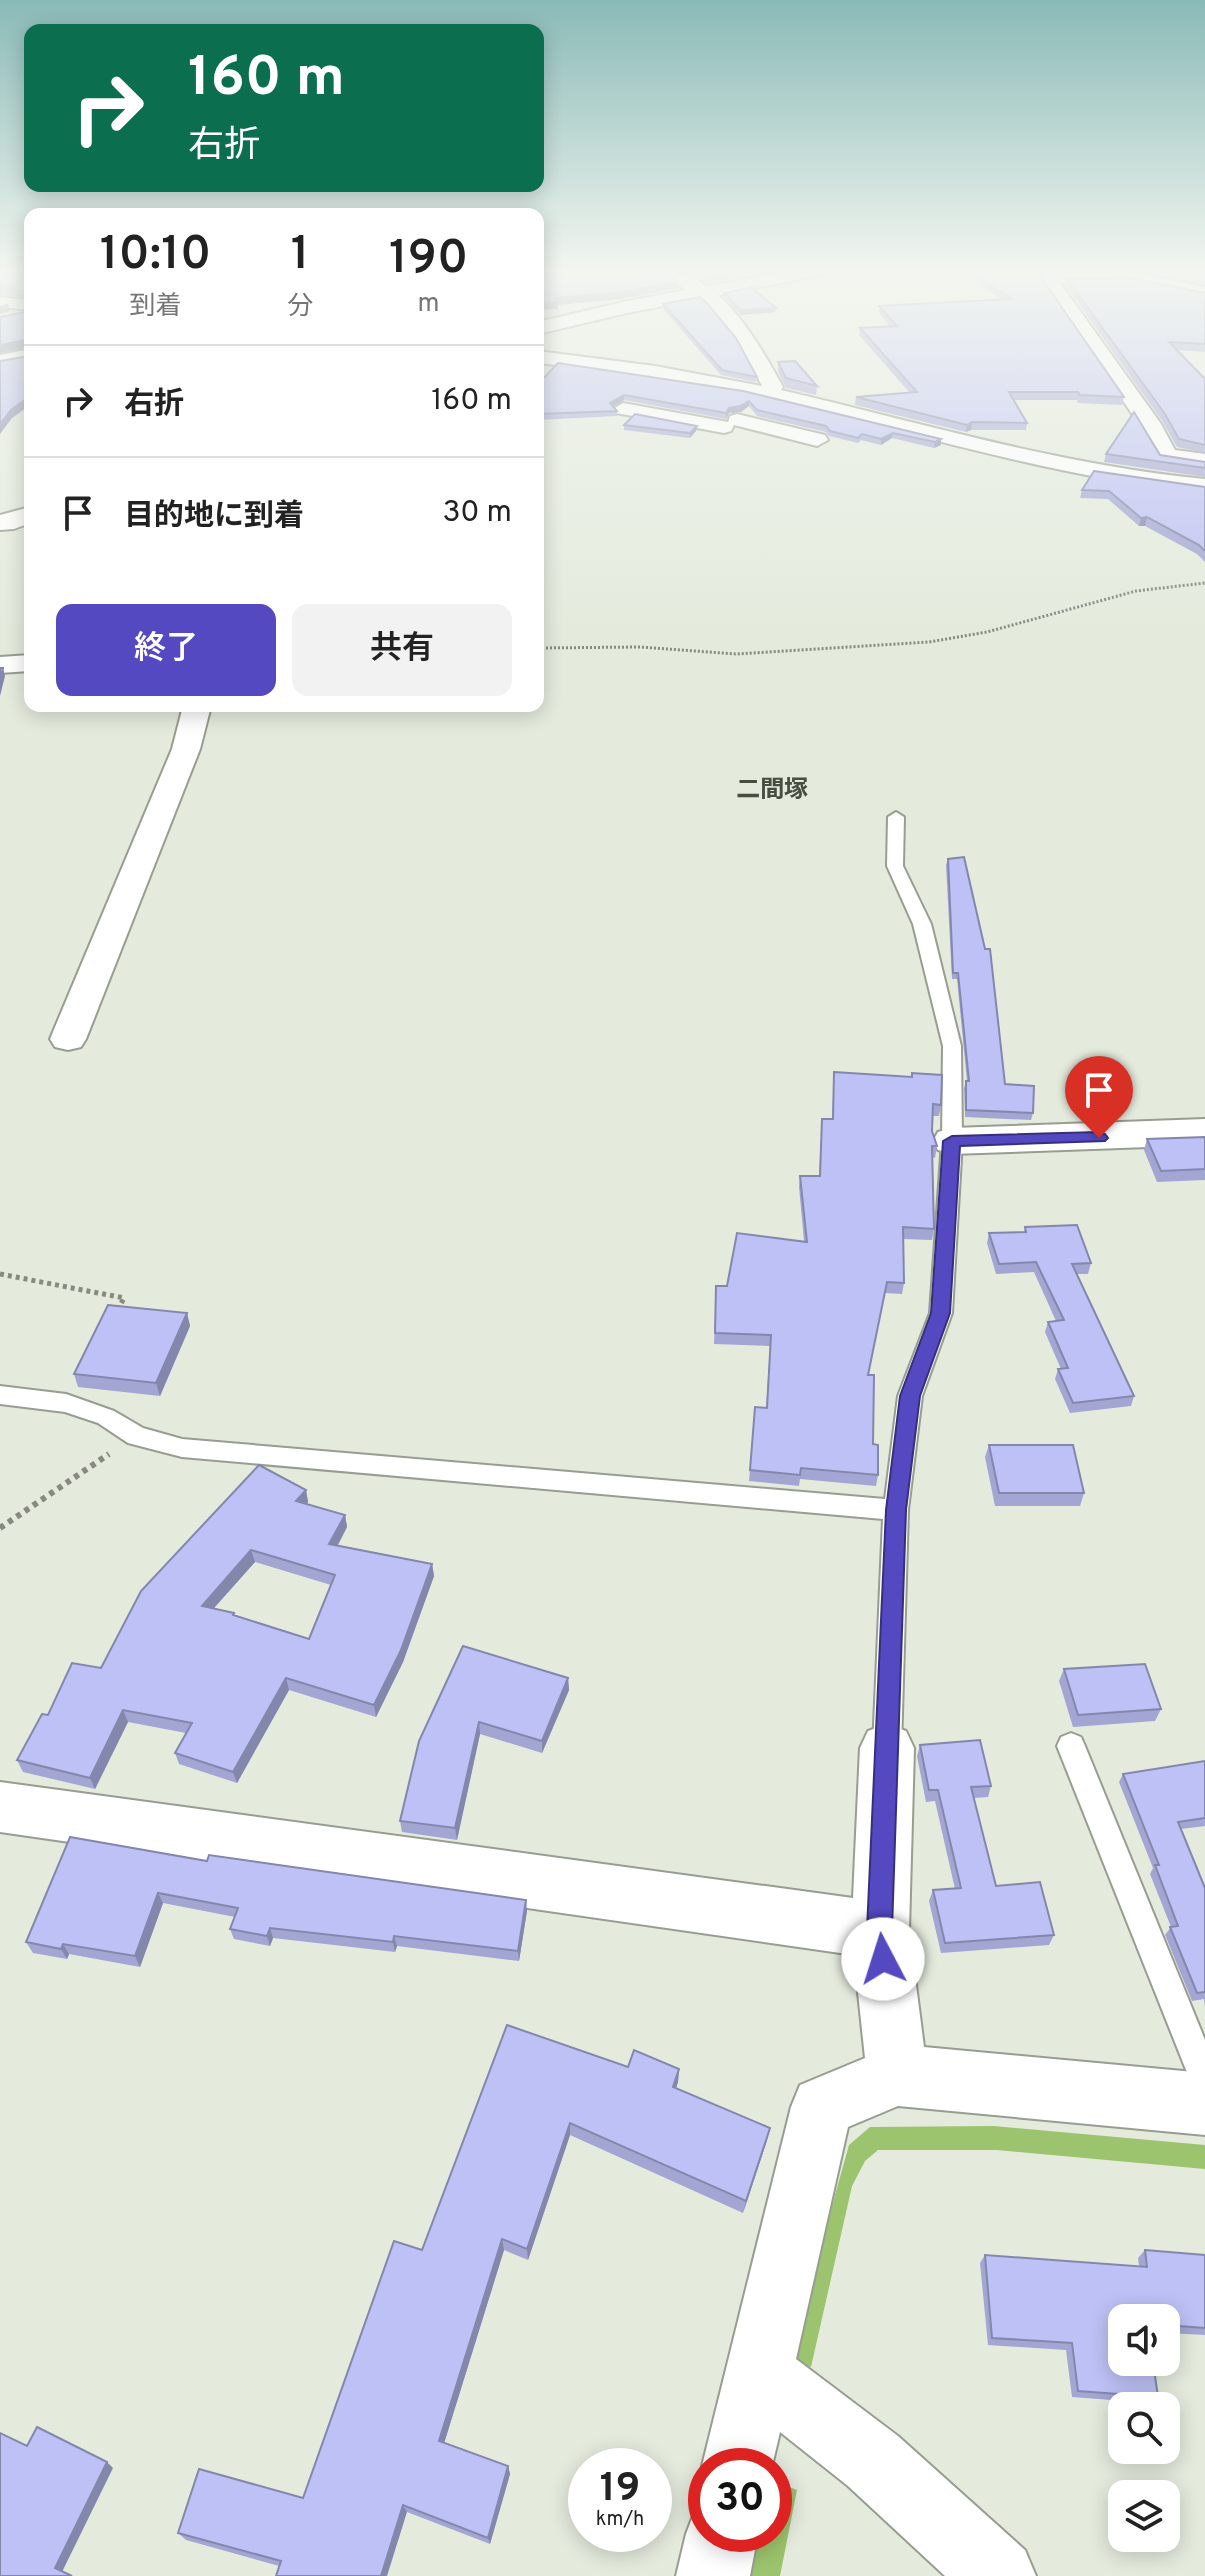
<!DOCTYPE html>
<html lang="ja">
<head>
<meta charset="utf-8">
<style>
  :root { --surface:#fff; --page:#f2f2f2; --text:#222; --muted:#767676; --line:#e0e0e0; --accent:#5449c1 }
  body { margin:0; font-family:Overpass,"Noto Sans JP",sans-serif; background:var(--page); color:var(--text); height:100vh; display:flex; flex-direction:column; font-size:30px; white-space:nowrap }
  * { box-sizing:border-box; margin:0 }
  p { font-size:26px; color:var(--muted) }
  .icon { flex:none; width:44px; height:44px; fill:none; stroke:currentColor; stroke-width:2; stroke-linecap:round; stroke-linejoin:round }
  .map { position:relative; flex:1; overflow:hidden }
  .side { position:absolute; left:24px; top:208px; width:520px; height:504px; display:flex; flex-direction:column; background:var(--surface); border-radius:16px; box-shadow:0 4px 20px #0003 }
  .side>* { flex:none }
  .banner { position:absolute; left:24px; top:24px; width:520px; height:168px; border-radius:16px; box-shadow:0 4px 20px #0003; background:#0b6e4f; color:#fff; overflow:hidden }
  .tools { position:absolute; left:1108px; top:2304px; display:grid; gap:16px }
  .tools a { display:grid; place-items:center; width:72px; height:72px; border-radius:16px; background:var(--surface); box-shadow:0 4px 20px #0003; font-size:40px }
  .speed { position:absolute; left:568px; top:2448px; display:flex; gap:16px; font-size:40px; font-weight:700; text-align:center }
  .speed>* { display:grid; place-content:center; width:104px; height:104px; border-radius:50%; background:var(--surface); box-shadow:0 4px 20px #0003; line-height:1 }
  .speed small { font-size:20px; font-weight:400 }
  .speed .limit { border:12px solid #d22; background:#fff; color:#111 }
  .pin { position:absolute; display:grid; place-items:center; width:68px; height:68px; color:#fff; margin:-82px -34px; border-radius:50% 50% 50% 0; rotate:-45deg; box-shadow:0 0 8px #0007 }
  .pin .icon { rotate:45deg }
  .me { position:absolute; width:88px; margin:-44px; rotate:355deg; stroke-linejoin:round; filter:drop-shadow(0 0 6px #0008) }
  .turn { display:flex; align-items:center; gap:28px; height:168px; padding:0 32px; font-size:36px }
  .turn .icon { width:104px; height:104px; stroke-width:2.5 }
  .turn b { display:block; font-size:56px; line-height:68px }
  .eta { display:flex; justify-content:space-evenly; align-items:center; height:136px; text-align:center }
  .eta b { font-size:48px; font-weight:600; line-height:56px }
  .action { display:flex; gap:16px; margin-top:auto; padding:16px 32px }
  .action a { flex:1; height:92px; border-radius:16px; background:var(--accent); color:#fff; font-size:32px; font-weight:600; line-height:92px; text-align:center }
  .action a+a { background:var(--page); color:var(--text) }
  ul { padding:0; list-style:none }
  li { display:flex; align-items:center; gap:24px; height:112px; padding:0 32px; border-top:2px solid var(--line) }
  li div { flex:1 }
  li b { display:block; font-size:30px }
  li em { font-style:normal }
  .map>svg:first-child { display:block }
</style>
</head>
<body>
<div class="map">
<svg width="1205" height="2576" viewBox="0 0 1205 2576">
  <rect width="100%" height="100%" fill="#e4ebdd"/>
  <!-- water -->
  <g fill="#9cc36d">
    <polygon points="994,2126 1205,2145 1205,2169 997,2150 878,2150 865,2161 852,2186 811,2367 789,2360 849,2145 870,2127"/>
    <polygon points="774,2481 797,2490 780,2576 743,2576 752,2534 774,2534"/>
  </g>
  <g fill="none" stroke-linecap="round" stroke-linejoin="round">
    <!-- lane casing -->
    <g stroke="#979d90" stroke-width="4">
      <g id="lane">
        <polygon points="896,812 904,817 903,866 931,924 961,1046 962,1141 952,1313 922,1396 908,1510 901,1748 897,1757 887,1761 877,1757 873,1748 883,1519 182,1457 128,1443 98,1423 65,1412 0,1404 0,1386 66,1394 114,1411 143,1428 182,1439 885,1499 898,1396 930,1313 942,1141 943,1046 913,924 887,866 888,817"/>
        <polygon points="1071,1733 1081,1737 1085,1746 1205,2040 1205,2095 1194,2090 1057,1746 1061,1737"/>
      </g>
    </g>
    <!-- street casing -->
    <g stroke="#979d90" stroke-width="4">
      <g id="street">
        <path d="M651 268C717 267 755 337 783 387L781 390C922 423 1060 465 1205 479V493C1057 478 916 433 772 400 695 382 616 372 538 363V351L655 366 762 386 738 341 707 303Z"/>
        <polygon points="1131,272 1205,287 1205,297 1131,282 1060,283 1161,424 1175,450 1205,454 1205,468 1159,460 1139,424 1039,278 1048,273"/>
        <polygon points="0,297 30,300 30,310 0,307"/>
        <polygon points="30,349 30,361 0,367 0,355"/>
        <polygon points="623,403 728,422 730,416 737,414 825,435 828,440 817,446 734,425 731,431 724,433 616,413 613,409"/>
        <polygon points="30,655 30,671 0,673 0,657"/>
        <polygon points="183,706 211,706 200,749 86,1039 81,1047 68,1050 55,1047 50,1039 172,749"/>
        <polygon points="1205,1119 1205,1145 952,1154 938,1150 933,1141 938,1132 952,1128"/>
        <polygon points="887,1724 906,1731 914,1748 909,1930 924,2047 1205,2073 1205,2135 898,2106 848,2127 796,2359 898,2436 1025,2550 1036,2576 945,2576 848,2486 780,2432 772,2466 706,2466 706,2476 702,2466 791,2107 800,2085 865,2058 854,1955 0,1832 0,1782 853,1898 860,1748 868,1731"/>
        <polygon points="706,2505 706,2534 758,2534 750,2576 676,2576 686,2534 696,2508"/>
      </g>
    </g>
    <!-- secondary casing -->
    <g stroke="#979d90" stroke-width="4">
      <g id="secondary">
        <polygon points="804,268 841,268 832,273 627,313 538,334 538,322 627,301"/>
        <polygon points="30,507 30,523 14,529 0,530 0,515"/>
      </g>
    </g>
    <!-- path-far2 -->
    <polyline stroke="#868a81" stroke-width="3" stroke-dasharray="2 2" stroke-linecap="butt" points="538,648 640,647 736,654 929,642 987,632 1136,591 1205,583"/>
    <!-- path-far1 -->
    <polyline stroke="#868a81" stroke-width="5" stroke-dasharray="4 4" stroke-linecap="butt" points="0,1274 124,1298 117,1311"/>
    <!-- path -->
    <polyline stroke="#868a81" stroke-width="6" stroke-dasharray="5 5" stroke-linecap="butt" points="0,1528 109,1454"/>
    <!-- lane -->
    <use href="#lane" fill="#fff" fill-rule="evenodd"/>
    <!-- street -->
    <use href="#street" fill="#fff" fill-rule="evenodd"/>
    <!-- secondary -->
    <use href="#secondary" fill="#fff" fill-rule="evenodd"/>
  </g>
  <!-- wall -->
  <g fill="#a3a6d3" fill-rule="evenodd">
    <polygon points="0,268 30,268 30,298 0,295"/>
    <polygon points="675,268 750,268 733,270 735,271 734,278 707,283"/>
    <polygon points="953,268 1205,268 1205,284 1131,269 1048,270 1039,275 1124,397 1122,405 1078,403 1077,400 1013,400 1027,423 1026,430 971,430 966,432 855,405 856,397 910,393 859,335 860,328 890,326 879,313 879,306 1001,299"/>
    <polygon points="1067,279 1205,293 1205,352 1177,350 1205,379 1205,453 1177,447 1163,422 1066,286"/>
    <polygon points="724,293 776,308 775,312 740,315 724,297"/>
    <polygon points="663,304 757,377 756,382 721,375 663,309"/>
    <polygon points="778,362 817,386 816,395 786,388 778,372"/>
    <polygon points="558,363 941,439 941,445 934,448 892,438 881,445 861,440 858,443 829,436 826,432 757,416 749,406 741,412 729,413 726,419 624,400 613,406 617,411 617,416 538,420 538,384"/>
    <polygon points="624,425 696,431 690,438 624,430"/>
    <polygon points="1106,454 1160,455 1205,462 1205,477 1104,462"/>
    <polygon points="1205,487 1205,562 1197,554 1145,526 1139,526 1108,499 1080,498 1082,490"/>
    <polygon points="948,859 1005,1084 1033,1113 1031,1120 965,1117 964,1088 966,1081 967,1081 957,979 952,979 946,865"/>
    <polygon points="834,1072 911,1077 912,1073 941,1105 939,1116 933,1116 932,1131 937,1146 935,1158 932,1157 934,1229 932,1240 903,1239 904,1283 902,1294 885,1293 868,1375 873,1444 878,1475 876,1486 800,1479 799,1486 749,1481 755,1407 766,1408 770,1346 714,1344 716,1286 727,1286 804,1241 799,1187 800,1176 819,1176 822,1119 832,1119"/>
    <polygon points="1205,1137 1205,1180 1157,1182 1144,1150 1147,1139"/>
    <polygon points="1025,1227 1091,1263 1088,1274 1077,1274 1134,1396 1131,1406 1070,1413 1055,1379 1058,1369 1061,1369 1045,1332 1048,1322 1056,1321 1034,1272 996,1274 987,1243 989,1233 1024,1232"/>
    <polygon points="187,1313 190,1326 160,1396 78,1387 74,1374"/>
    <polygon points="989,1445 1084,1493 1080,1506 995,1506 985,1457"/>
    <path d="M306 1490 308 1502 307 1504 345 1515 347 1527 338 1545 432 1564 434 1576 403 1662 376 1717 289 1690 237 1783 179 1764 175 1753 186 1733 128 1722 95 1789 23 1772 17 1760 48 1715ZM255 1562 331 1585 309 1639 214 1608Z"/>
    <polygon points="1064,1669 1161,1709 1155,1721 1073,1727 1059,1681"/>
    <polygon points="568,1678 569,1690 542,1753 480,1734 457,1840 402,1832 400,1821 419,1741"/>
    <polygon points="920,1745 991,1786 988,1797 974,1798 996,1886 1054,1935 1049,1945 941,1953 929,1901 933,1890 955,1889 935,1801 926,1802 917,1756"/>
    <polygon points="1205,1761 1205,1826 1181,1829 1205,1888 1205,2007 1204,1999 1192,2001 1165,1935 1171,1927 1150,1874 1153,1868 1119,1782 1123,1774"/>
    <polygon points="207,1861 527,1911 519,1961 397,1946 395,1952 273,1938 270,1946 234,1939 230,1929 235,1917 163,1903 140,1967 69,1954 67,1959 33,1953 26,1942"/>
    <polygon points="628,2067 679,2069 678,2082 676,2088 767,2140 743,2213 570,2135 528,2260 504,2250 444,2443 508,2466 510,2474 490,2544 407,2512 279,2566 186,2540 178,2533 303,2498 422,2250"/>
    <polygon points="1145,2250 1205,2255 1205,2335 1166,2333 1166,2318 1122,2318 1158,2397 1151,2403 1072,2397 1066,2350 988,2345 980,2263 985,2255 1139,2266 1138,2258"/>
  </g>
  <!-- shaded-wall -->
  <g fill="#8487ac">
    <polygon points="1040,268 1048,268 1048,270 1038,275 1039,269"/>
    <polygon points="735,271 734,278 707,283 707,276"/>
    <polygon points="678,282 678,288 621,299 557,305 558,309 538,310 538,303 555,298"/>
    <polygon points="8,304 10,311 0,314 0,306"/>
    <polygon points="776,308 775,312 740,315 740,310"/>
    <polygon points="30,339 30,347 0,353 0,345"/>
    <polygon points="624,395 624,400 610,408 610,403"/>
    <polygon points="30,396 30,405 12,418 0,434 0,424 11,410"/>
    <polygon points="749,401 749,406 741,412 729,413 726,419 726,413 729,408"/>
    <polygon points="972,422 971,430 966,432 967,425"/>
    <polygon points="697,426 696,431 690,438 690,433"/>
    <polygon points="893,433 892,438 881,445 881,439"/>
    <polygon points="941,439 941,445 934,448 935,442"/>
    <polygon points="1147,517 1145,526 1139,526 1141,518"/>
    <polygon points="3,668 5,676 0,696 0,681"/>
    <polygon points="187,1313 190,1326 160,1396 156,1383"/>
    <polygon points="306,1490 308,1502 299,1513 296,1501"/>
    <polygon points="345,1515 347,1527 332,1556 329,1544"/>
    <polygon points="251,1550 255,1562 205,1618 202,1606"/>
    <polygon points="432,1564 434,1576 403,1662 376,1717 374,1705"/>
    <polygon points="286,1678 289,1690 237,1783 233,1772"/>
    <polygon points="568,1678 569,1690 542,1753 542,1741"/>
    <polygon points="123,1710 128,1722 95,1789 90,1778"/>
    <polygon points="479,1722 480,1734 457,1840 455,1828"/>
    <polygon points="158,1893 163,1903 140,1967 135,1956"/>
    <polygon points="526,1900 527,1911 519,1961 518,1951"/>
    <polygon points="270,1928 273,1938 270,1946 267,1936"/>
    <polygon points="394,1936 397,1946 395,1952 393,1942"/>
    <polygon points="63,1944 69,1954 67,1959 61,1949"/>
    <polygon points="679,2069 678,2082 672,2100 673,2087"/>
    <polygon points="570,2123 570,2135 528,2260 527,2249"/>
    <polygon points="770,2128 767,2140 743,2213 746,2201"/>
    <polygon points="502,2239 504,2250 442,2450 439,2441"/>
    <polygon points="107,2462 113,2468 62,2572 55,2568"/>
    <polygon points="508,2466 510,2474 490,2544 488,2538"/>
    <polygon points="403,2505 407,2512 387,2576 381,2576"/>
  </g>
  <!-- building -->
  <g fill="#bdc1f5" stroke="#8487ac" stroke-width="2" fill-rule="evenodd">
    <polygon points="0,268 30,268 30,291 0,288"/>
    <polygon points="538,268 656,268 678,282 622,292 555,298 557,302 538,303"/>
    <polygon points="690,268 731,268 735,271 707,276"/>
    <polygon points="964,268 1040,268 1038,273 1124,397 1080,395 1078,392 1009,392 1027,423 972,422 967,425 856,397 917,392 860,328 897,326 879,306 1012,299"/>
    <polygon points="1161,268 1205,268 1205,277"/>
    <polygon points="1132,278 1205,293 1205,344 1169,342 1205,379 1205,445 1179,439 1165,414 1067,279"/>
    <polygon points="751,287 776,308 740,310 724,293"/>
    <polygon points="700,297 705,301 736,338 757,377 722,370 663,304"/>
    <polygon points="30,311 30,339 0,345 0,317"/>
    <polygon points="30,356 30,396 11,410 0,424 0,361"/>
    <polygon points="795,361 817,386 786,378 778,362"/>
    <polygon points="558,363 743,391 941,439 935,442 893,433 881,439 862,434 858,438 830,431 826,426 757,410 749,401 741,406 729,408 726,413 624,395 610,403 617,411 538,414 538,384"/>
    <polygon points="1134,412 1160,455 1205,462 1205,468 1106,454"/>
    <polygon points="635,414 697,426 690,433 624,425"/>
    <polygon points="1094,471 1205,487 1205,551 1199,545 1147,517 1141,518 1109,491 1082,490"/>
    <polygon points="0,668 3,668 0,681"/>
    <polygon points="964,857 985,949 990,949 1005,1084 1034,1086 1033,1113 966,1110 966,1081 969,1081 958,973 953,973 948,859"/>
    <polygon points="834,1072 912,1077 912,1073 942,1075 941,1105 933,1104 932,1131 937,1146 932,1146 934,1229 903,1227 904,1283 887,1282 868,1375 874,1375 873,1444 878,1445 878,1475 801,1468 800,1475 750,1470 755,1407 767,1408 771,1335 715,1333 716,1286 727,1286 737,1233 807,1242 800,1176 820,1176 822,1119 833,1119"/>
    <polygon points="1205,1137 1205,1169 1161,1171 1147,1139"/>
    <polygon points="1077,1225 1091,1263 1072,1264 1134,1396 1073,1403 1058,1369 1068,1368 1048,1322 1064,1320 1036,1262 999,1264 989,1233 1026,1232 1025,1227"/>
    <polygon points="108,1305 187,1313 156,1383 74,1374"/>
    <polygon points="989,1445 1073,1445 1084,1493 999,1493"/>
    <path d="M259 1465 306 1490 296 1501 345 1515 329 1544 432 1564 401 1650 374 1705 286 1678 233 1772 175 1753 192 1723 123 1710 90 1778 17 1760 42 1714 48 1715 72 1663 101 1668 141 1591ZM251 1550 335 1575 309 1639 233 1615 234 1613 202 1606Z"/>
    <polygon points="463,1646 568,1678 542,1741 479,1722 455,1828 400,1821 419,1741"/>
    <polygon points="1145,1664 1161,1709 1078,1715 1064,1669"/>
    <polygon points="980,1740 991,1786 971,1787 996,1886 1040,1882 1054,1935 945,1943 933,1890 961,1888 938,1790 929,1790 920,1745"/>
    <polygon points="1205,1761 1205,1818 1178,1822 1205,1888 1205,1992 1197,1993 1170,1927 1178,1926 1155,1865 1159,1865 1123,1774"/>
    <polygon points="70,1837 207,1861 209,1855 526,1900 518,1951 394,1936 393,1942 270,1928 267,1936 230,1929 238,1908 158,1893 135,1956 63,1944 61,1949 26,1942"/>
    <polygon points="507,2025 628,2067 634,2050 679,2069 673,2087 770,2128 746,2201 570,2123 527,2249 502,2239 439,2441 508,2466 488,2538 403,2505 381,2576 276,2576 281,2561 178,2533 199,2469 303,2498 394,2241 422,2250"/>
    <polygon points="1145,2250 1205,2255 1205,2328 1166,2325 1166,2318 1122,2318 1122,2362 1153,2362 1158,2397 1078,2391 1072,2343 992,2338 985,2255 1147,2267"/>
    <polygon points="37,2427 107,2462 55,2568 72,2576 0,2576 0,2433 27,2446"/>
  </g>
  <!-- sky -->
  <linearGradient id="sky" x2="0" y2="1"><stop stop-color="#89bab7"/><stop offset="0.43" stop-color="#f3f6f0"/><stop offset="1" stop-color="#f3f6f0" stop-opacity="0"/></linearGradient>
  <rect width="1205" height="629" fill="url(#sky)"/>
  <!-- route -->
  <polygon fill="#5449c1" stroke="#372f7d" stroke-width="2" points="1099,1132 1105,1134 1108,1138 1105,1141 960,1146 950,1313 920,1396 906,1510 892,1930 896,1959 892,1968 883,1972 874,1968 867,1930 886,1510 900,1396 931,1313 943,1141 952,1136"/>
  <g text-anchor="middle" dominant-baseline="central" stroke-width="7" stroke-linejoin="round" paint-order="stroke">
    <!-- far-neighbourhood labels -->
    <g font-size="24" font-weight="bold" fill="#474d41" stroke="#e4ebdd">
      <text x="772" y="791">二間塚</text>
    </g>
  </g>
</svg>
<div class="tools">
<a><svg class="icon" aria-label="sound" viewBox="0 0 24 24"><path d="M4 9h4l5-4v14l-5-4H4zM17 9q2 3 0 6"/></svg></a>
<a><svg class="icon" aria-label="search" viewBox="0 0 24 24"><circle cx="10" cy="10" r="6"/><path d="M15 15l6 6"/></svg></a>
<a><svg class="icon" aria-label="layers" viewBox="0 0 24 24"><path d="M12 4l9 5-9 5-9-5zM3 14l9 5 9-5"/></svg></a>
</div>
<div class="speed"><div>19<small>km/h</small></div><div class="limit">30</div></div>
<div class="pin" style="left:1099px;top:1138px;background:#d93025"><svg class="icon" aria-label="arrive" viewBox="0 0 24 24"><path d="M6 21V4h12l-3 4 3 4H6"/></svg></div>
<svg class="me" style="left:883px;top:1959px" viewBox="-20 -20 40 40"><circle r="19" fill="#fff"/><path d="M0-13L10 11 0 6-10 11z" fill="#5449c1"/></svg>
<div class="banner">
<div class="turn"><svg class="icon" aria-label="right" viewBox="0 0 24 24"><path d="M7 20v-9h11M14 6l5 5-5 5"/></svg><div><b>160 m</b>右折</div></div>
</div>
<section class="side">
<div class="eta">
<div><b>10:10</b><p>到着</p></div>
<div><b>1</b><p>分</p></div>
<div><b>190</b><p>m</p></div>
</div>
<ul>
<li><svg class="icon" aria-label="right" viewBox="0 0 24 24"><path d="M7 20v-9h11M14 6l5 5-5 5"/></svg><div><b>右折</b></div><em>160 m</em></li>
<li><svg class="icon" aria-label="arrive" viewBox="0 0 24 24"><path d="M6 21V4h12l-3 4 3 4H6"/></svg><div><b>目的地に到着</b></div><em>30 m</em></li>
</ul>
<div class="action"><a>終了</a><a>共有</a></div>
</section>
</div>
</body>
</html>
